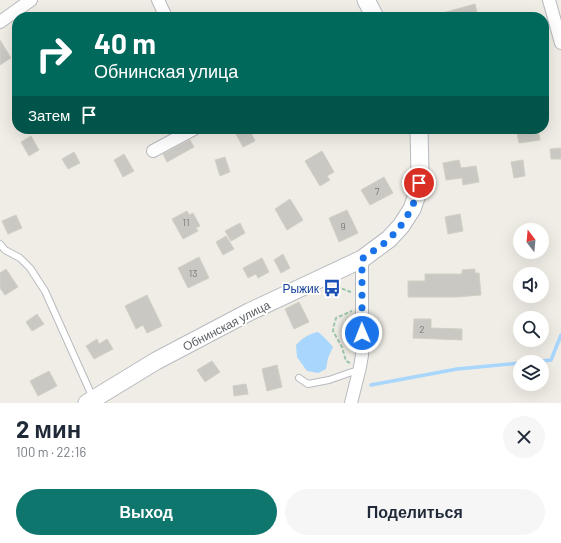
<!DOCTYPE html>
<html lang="ru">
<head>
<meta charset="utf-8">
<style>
  :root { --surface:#fff; --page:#f6f6f7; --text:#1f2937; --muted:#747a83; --accent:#0f766e }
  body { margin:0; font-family:Barlow,sans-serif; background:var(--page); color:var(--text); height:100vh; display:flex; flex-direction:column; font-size:15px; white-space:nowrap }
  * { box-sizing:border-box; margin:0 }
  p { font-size:13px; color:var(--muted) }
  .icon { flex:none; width:22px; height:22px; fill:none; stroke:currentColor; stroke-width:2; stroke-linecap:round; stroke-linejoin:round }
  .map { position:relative; height:403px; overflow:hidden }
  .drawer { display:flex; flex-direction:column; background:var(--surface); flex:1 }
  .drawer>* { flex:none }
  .top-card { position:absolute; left:12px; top:12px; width:537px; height:122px; border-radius:16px; box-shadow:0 4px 16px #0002; background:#00695c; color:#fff; overflow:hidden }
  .needle { width:26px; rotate:344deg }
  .fabs { position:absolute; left:513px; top:223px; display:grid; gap:8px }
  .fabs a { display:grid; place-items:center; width:36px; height:36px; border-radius:50%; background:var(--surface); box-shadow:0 4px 16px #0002; font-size:20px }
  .pin { position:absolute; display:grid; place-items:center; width:34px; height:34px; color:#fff; margin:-17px; border:2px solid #fff; border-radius:50%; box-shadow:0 1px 4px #0007 }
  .me { position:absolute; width:44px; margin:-22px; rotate:359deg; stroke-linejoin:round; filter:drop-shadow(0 0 3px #0008) }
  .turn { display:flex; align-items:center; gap:14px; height:84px; padding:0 16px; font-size:18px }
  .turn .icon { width:52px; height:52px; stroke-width:2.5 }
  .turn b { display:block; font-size:28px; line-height:34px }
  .then { display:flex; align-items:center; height:38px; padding:0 16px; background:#0003; gap:8px; font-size:15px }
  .round { display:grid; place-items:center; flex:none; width:42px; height:42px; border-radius:21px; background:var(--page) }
  .summary { display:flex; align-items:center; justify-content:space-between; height:68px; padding:0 16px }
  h1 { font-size:24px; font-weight:700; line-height:30px }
  .primary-button { display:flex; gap:8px; margin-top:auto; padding:8px 16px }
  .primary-button a { flex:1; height:46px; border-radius:24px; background:var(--accent); color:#fff; font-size:16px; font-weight:700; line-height:46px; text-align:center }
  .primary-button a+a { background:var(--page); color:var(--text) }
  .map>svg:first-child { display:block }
</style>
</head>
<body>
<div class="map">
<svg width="561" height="403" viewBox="0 0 561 403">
  <rect width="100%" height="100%" fill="#efede5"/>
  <!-- water -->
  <path fill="#a8d6fc" d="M318 332 325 338 333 347 328 358 326 369 318 373 307 371 297 357 296 345C303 338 308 334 318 332Z"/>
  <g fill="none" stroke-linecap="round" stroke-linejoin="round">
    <!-- stream -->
    <g stroke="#a8d6fc" stroke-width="3.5">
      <polyline points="533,362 551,360 561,335"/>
      <polyline points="371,385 457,369 520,363"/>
    </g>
  </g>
  <!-- building -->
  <g fill="#cac8c2" stroke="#d3cfc4">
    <polygon points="475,4 478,17 440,17 439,14"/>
    <polygon points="0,40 11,58 0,65"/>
    <polygon points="247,129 249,129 255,141 243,147 236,134"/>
    <polygon points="538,129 540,140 519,143 517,133"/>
    <polygon points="31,136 39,150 29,156 21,142"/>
    <polygon points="190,140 194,147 167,162 163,154"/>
    <polygon points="561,148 561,159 551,159 550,149"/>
    <polygon points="322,151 334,172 327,176 330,180 320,186 305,161"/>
    <polygon points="74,152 80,163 68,169 62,159"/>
    <polygon points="124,154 134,171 123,177 114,160"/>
    <polygon points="225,157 230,172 220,176 215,160"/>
    <polygon points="459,160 461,168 476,166 479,182 463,185 462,178 446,180 443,163"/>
    <polygon points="523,160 525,176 514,178 511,162"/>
    <polygon points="384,177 393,193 370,205 361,190"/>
    <polygon points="290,199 303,220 287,230 275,209"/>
    <polygon points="347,210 358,233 339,242 329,218"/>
    <polygon points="187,211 189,215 193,213 200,226 196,228 198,231 183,239 172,219"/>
    <polygon points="460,214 463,231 448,234 445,217"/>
    <polygon points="16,215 22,228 8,234 2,221"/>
    <polygon points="240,223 245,233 231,241 225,231"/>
    <polygon points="226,236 234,249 223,255 216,242"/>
    <polygon points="283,254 290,268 281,273 274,260"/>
    <polygon points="199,257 209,278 188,288 178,268"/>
    <polygon points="262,258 269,272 258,278 256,274 248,278 243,268"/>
    <polygon points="6,269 18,287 5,295 0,288 0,273"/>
    <polygon points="475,269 475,273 479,273 481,295 457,297 408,297 408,281 425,281 425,274 462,274 462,270"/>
    <polygon points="147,295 162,326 147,333 143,325 136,329 125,306"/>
    <polygon points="299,302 309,322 294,329 285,309"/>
    <polygon points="37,314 44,324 32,331 26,322"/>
    <polygon points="414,319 431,319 431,328 462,329 462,340 413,338"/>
    <polygon points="97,339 99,344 107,339 113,349 94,359 86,346"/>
    <polygon points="212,361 220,372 205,382 197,370"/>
    <polygon points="277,365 282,387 267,391 262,369"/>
    <polygon points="49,371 57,386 38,396 30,381"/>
    <polygon points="246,384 248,394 234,396 233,386"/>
  </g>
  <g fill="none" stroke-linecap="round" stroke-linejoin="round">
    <!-- lane casing -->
    <g stroke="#b8babf" stroke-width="8">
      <g id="lane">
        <polyline points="0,244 5,250 20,258 30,268 45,291 93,398"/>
        <polyline points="299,378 308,384 329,380 352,372 359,371"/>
      </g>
    </g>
    <!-- street casing -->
    <g stroke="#b8babf" stroke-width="14">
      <g id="street">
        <polyline points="158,0 166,17"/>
        <polyline points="549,0 561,43"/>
        <polyline points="0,22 31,0"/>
        <polyline points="153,151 194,129"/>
        <polyline points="351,403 360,367 362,355 362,259"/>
      </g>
    </g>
    <!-- secondary casing -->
    <g stroke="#b9bbc0" stroke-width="19">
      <g id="secondary">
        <polyline points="366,0 375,17"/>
        <polyline points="87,403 156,361 249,312 362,259 389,239 401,226 412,209 418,192 420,174 419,129"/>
      </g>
    </g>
    <!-- path -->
    <g stroke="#9cc6a9" stroke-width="2" stroke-dasharray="4 2" stroke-linecap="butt">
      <polyline points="339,284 340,288 351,292"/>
      <polyline points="350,363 346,361 342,347 333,331 334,325 336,318 352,311"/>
    </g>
    <!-- lane -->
    <use href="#lane" stroke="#fff" stroke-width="6"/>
    <!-- street -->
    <use href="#street" stroke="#fff" stroke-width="12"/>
    <!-- secondary -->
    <use href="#secondary" stroke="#fff" stroke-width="17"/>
  </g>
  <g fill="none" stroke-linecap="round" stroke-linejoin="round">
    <!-- route -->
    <path stroke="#1a73e8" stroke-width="7" stroke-dasharray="0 12.6" d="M362 333V259C371 252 382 246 390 238 405 223 416 204 419 183"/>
  </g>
  <!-- icons -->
  <defs>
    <g id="bus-bare" transform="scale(1.38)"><path d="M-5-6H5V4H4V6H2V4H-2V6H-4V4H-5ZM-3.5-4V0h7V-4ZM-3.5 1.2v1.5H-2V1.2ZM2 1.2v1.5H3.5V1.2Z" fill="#1a4fb4" stroke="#fff" stroke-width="2.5" paint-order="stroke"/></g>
  </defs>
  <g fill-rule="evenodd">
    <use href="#bus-bare" x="332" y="288"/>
  </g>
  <g text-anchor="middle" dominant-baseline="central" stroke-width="3.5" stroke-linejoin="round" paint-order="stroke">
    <!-- number labels -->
    <g font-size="10" fill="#787a7c">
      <text x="377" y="191">7</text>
      <text x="186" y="222">11</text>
      <text x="343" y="226">9</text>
      <text x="193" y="273">13</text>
      <text x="422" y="329">2</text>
    </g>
    <!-- transit labels -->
    <g font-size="12" fill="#164399" stroke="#fff" text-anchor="end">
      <text x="319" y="288">Рыжик</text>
    </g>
    <!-- street labels -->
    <g font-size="12" fill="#5d6065" stroke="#fff">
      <text transform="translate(226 325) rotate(-27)">Обнинская улица</text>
    </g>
  </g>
</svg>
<div class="fabs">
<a><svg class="needle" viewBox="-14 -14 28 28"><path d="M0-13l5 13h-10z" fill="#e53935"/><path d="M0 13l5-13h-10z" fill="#747a83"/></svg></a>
<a><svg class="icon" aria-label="sound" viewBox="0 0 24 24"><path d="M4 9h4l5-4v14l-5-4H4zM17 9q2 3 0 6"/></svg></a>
<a><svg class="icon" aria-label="search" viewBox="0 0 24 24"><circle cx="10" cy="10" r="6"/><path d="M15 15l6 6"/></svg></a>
<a><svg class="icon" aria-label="layers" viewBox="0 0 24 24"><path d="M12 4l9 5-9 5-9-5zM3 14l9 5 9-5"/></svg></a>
</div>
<div class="pin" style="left:419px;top:183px;background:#d93025"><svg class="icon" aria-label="arrive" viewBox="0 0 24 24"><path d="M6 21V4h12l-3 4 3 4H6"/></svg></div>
<svg class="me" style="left:362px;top:333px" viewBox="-20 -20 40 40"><circle r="17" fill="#1a73e8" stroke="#fff" stroke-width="3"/><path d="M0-11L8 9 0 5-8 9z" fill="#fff"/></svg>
<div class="top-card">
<div class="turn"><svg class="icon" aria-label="right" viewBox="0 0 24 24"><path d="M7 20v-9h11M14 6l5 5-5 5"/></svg><div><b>40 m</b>Обнинская улица</div></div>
<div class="then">Затем<svg class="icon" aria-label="arrive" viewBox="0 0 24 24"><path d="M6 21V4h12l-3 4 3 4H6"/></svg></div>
</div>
</div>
<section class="drawer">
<div class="summary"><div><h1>2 мин</h1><p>100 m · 22:16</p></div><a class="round"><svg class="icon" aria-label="close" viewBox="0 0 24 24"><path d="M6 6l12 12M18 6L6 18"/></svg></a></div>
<div class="primary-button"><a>Выход</a><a>Поделиться</a></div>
</section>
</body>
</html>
